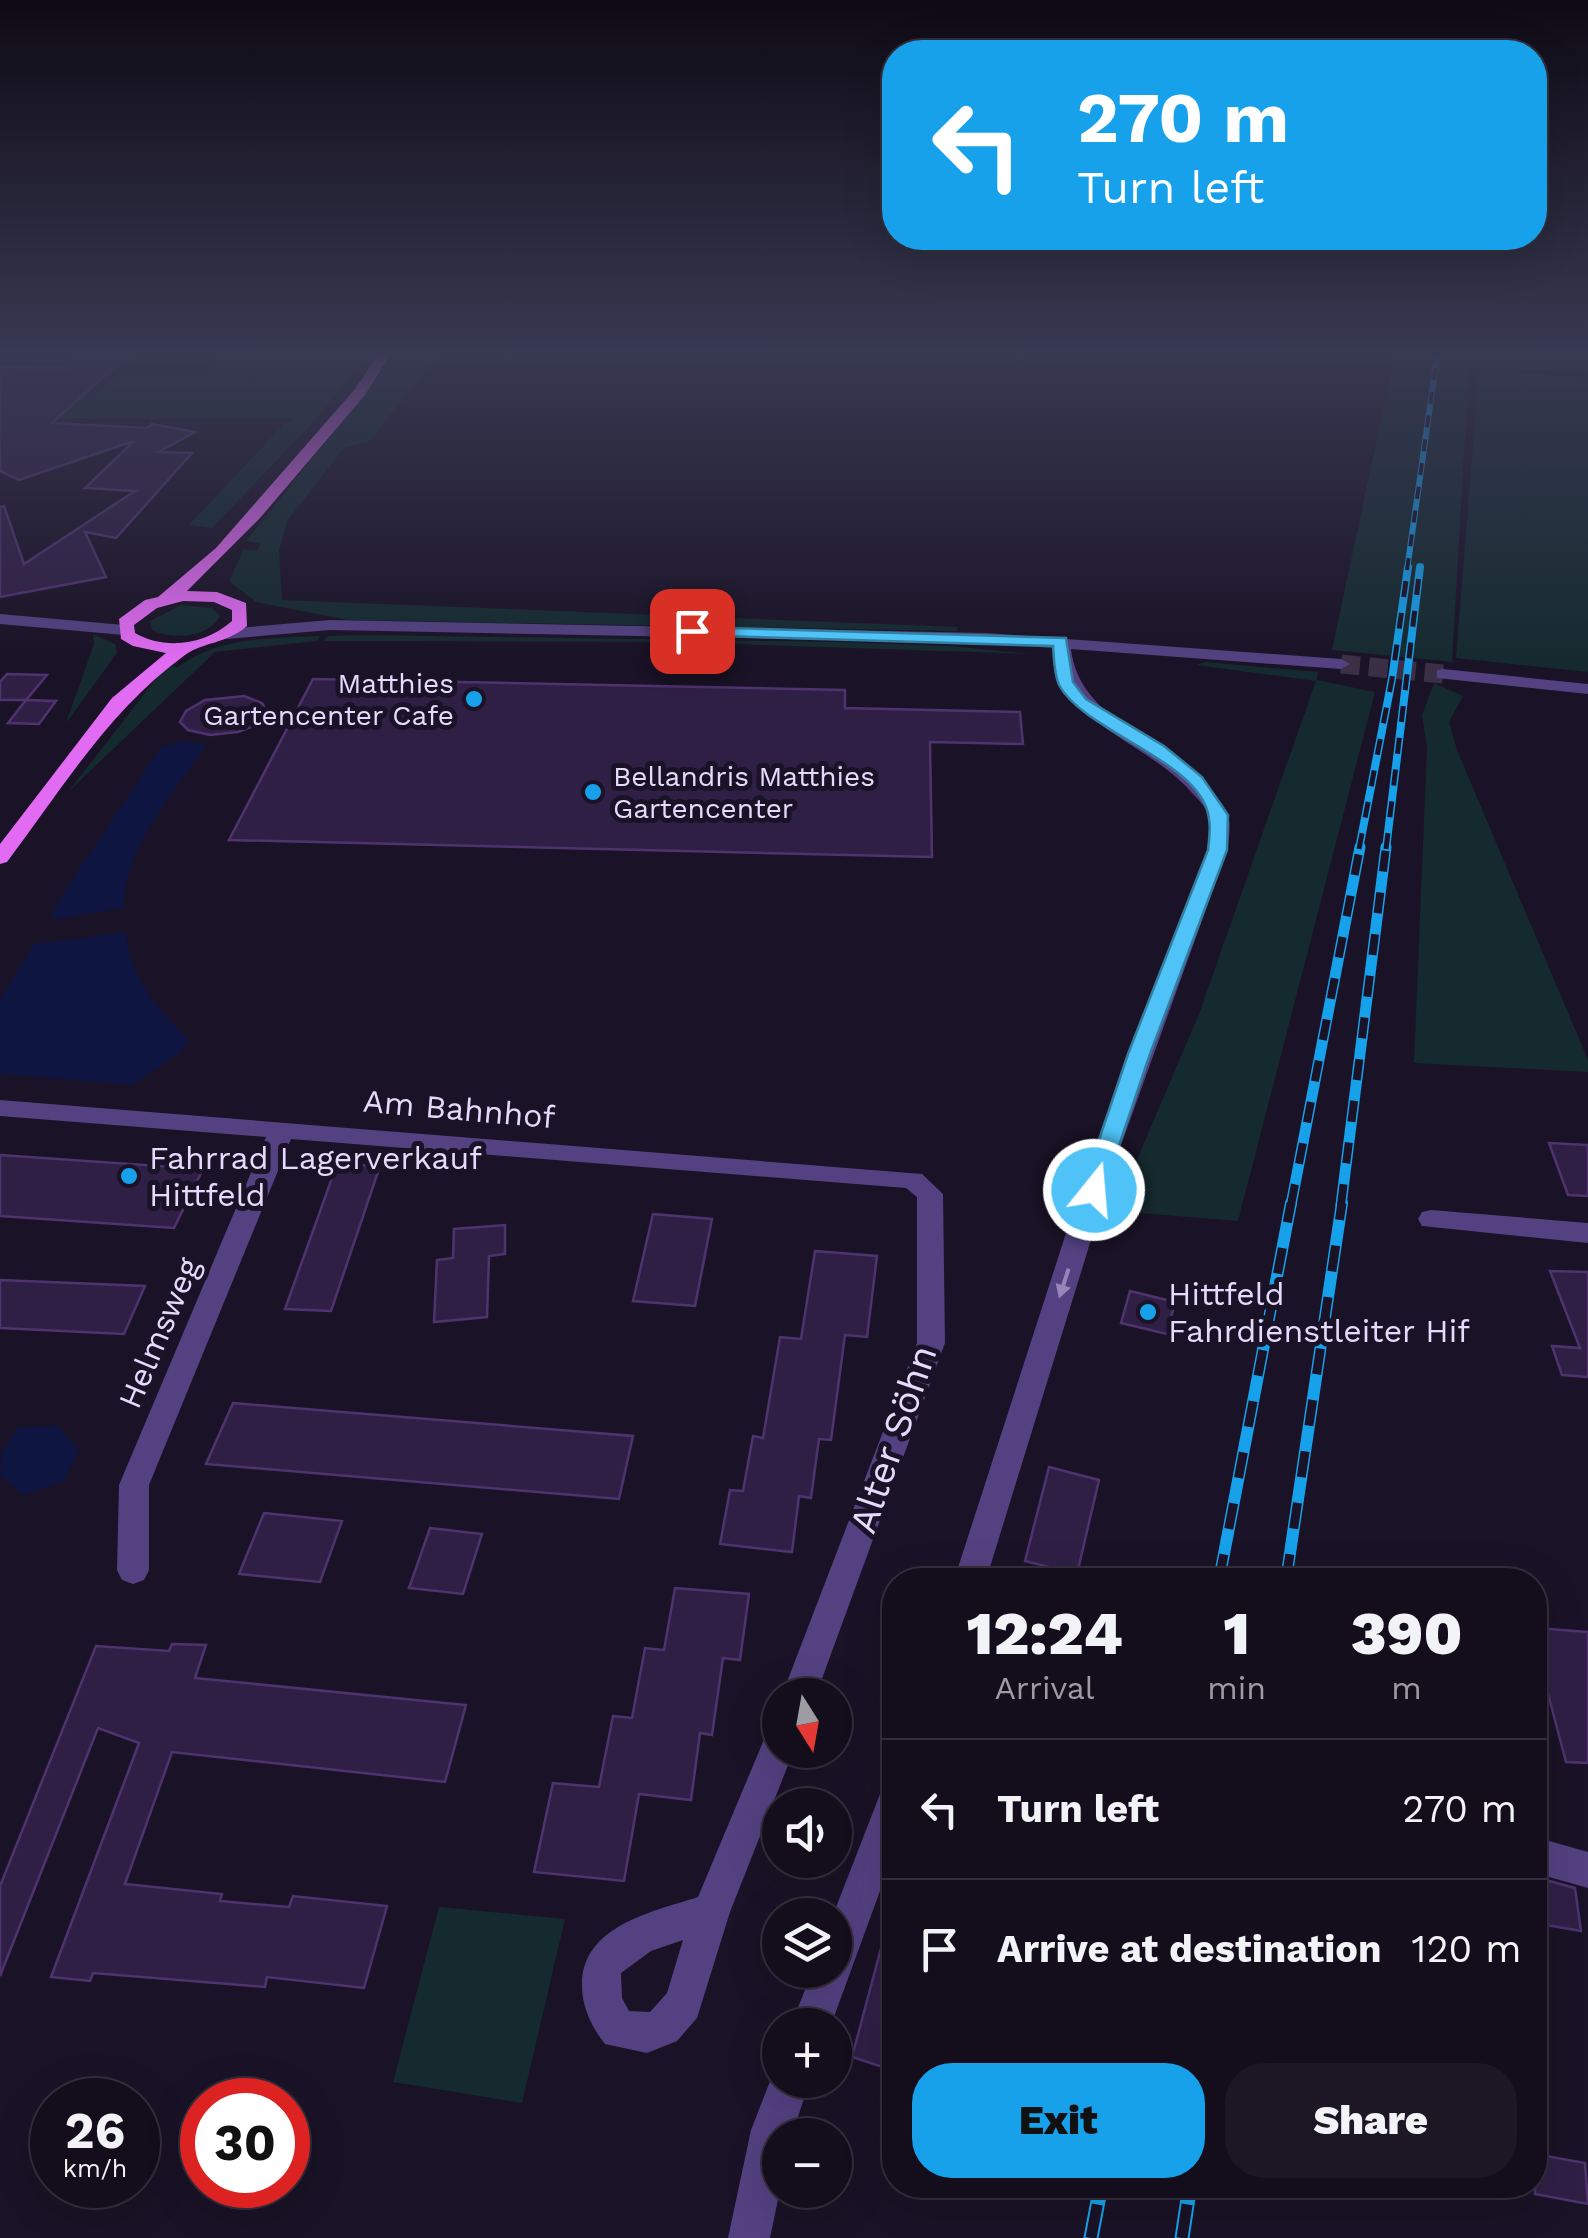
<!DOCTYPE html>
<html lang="en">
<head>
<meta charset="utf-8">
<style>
  :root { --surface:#140e1c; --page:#1d1725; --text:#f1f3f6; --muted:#9d9ca3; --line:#332e3b; --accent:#17a1eb }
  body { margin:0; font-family:"Work Sans",sans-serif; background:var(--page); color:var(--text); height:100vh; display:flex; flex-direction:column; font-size:38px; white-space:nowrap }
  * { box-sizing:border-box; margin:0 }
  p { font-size:32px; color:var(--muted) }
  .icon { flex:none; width:55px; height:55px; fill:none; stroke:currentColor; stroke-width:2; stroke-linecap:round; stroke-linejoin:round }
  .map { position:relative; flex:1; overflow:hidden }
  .sheet { position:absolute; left:882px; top:1568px; width:665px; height:630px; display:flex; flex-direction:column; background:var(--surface); border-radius:40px; box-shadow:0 10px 40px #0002,0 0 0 2px var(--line) }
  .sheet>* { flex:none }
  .top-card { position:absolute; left:882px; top:40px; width:665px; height:210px; border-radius:40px; box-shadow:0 10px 40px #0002,0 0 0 2px var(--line); background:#17a1eb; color:#fff; overflow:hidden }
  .needle { width:65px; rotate:169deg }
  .fabs { position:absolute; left:762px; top:1678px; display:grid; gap:20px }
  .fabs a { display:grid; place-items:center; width:90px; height:90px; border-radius:50%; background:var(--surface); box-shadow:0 10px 40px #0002,0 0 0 2px var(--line); font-size:50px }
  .speed { position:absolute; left:30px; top:2078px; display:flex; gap:20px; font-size:50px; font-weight:700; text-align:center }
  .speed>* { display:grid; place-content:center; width:130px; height:130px; border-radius:50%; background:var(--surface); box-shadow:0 10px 40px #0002,0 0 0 2px var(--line); line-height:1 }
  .speed small { font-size:25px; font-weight:400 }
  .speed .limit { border:15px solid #d22; background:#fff; color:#111 }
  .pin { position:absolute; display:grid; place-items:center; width:85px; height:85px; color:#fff; margin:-42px; border-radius:20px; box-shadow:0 5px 15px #0006 }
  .me { position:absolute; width:110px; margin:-55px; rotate:17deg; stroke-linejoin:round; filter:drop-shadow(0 0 8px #0008) }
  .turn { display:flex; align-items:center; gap:35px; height:210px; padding:0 30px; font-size:45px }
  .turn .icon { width:130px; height:130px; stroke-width:2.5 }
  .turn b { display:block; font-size:70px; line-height:85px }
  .eta { display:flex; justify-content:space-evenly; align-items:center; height:170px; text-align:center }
  .eta b { font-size:60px; font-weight:800; line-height:70px }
  .cta { display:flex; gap:20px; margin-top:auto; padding:20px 30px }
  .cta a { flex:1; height:115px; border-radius:40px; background:var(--accent); color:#111; font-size:40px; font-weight:800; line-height:115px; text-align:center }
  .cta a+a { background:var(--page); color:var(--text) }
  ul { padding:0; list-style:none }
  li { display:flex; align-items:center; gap:30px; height:140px; padding:0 30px; border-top:2px solid var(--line) }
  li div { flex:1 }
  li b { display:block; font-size:38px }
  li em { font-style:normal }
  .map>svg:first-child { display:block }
</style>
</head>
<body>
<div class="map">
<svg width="1588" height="2238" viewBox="0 0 1588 2238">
  <rect width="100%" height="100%" fill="#1a1226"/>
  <!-- green -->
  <g fill="#152a2f">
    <polygon points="228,349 373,349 316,419 212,528 189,525 284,424 294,419 0,419 0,407 97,393 119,374 208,374"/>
    <polygon points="400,349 437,349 439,356 368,442 345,447 287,521 279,551 282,600 958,627 957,631 348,620 256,602 229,581 244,549 257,550 261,544 246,541"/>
    <polygon points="1396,349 1588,349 1588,373 1469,367 1452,662 1332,650"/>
    <polygon points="1479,370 1588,377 1588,672 1456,658"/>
    <path d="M182 605 212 608 220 616C208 638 173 640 152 630L150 621Z"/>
    <polygon points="93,634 115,644 117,653 66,723 94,644"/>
    <polygon points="365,635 838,642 950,646 1031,654 673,642 324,641 327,636"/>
    <path d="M320 636 317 641 215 652 68 792 166 666 178 667C219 637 270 638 320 636Z"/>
    <polygon points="1206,662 1318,672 1317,680 1375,692 1238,1221 1115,1211 1199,1014 1316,681 1196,665"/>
    <polygon points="1434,683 1463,696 1449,722 1457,750 1588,1060 1588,1072 1414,1063 1427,748 1422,715"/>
    <polygon points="439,1907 565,1919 522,2103 393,2082"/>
  </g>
  <!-- water -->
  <g fill="#0f1541">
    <path d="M181 741 207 744C175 792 123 848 124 908L55 919 51 915 64 892 161 747Z"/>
    <path d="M126 932C128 974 159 1012 189 1040L180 1053 132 1085 0 1074V1000L34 944Z"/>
    <polygon points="58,1426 79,1451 64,1481 23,1495 0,1475 2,1452 19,1427"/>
  </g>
  <!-- building -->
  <g fill="#301f45" stroke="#4e336f" stroke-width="2.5">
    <polygon points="89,352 129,354 52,423 147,428 152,424 195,432 158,452 192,453 116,538 85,532 106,577 0,597 0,507 4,506 24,564 135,491 85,488 134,441 19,480 0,471 0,367 68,368"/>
    <polygon points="7,674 47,675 26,700 0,700 0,682"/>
    <polygon points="313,679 845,690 845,708 1020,712 1023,744 930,742 932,857 229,840"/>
    <polygon points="244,696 262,703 272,719 238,732 210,735 188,730 180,722 186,711 205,700"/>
    <polygon points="26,700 56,701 39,724 8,723"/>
    <polygon points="1549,1143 1588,1145 1588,1196 1568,1195"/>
    <polygon points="0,1155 203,1169 174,1228 0,1216"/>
    <polygon points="337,1164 380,1166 331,1311 285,1309"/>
    <polygon points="653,1214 712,1219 695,1306 633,1301"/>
    <polygon points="505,1225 505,1254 489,1256 487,1317 434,1322 437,1260 453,1258 454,1229"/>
    <polygon points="815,1251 877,1256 867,1337 845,1335 831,1440 819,1439 811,1498 799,1496 792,1552 720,1544 730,1490 743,1491 753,1436 763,1438 780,1337 801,1339"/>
    <polygon points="1550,1271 1588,1272 1588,1377 1562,1375 1552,1346 1580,1348"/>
    <polygon points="0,1280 145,1286 124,1334 0,1328"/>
    <polygon points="1130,1291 1175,1302 1167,1334 1121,1323"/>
    <polygon points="233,1403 633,1436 619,1499 206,1464"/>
    <polygon points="1049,1467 1099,1480 1077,1574 1025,1561"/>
    <polygon points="264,1513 342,1521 320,1582 239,1574"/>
    <polygon points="430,1528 482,1534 463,1594 409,1588"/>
    <polygon points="675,1588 749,1594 740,1660 723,1658 712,1735 700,1733 691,1800 639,1794 624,1881 534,1872 553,1783 599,1787 613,1716 632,1718 645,1648 664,1650"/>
    <polygon points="1535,1628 1588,1632 1588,1763 1566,1762 1535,1644"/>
    <polygon points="172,1644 206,1645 195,1678 466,1705 445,1782 172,1752 125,1884 222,1894 220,1901 289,1907 293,1896 387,1906 364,1988 267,1977 265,1987 93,1973 90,1981 51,1977 139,1743 98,1728 0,1976 0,1886 96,1646 169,1651"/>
    <polygon points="1535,1877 1575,1888 1581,1931 1540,1924"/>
    <polygon points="887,1926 895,1927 895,2071 852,2057"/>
    <polygon points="1535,2154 1585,2163 1588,2204 1535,2194"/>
  </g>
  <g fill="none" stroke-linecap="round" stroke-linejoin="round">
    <!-- minor-tunnel -->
    <polyline stroke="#393046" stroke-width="19" stroke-dasharray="19 9" stroke-linecap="butt" points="1341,664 1443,674"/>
    <!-- minor -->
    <g fill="#534181" fill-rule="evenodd">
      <polygon points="0,614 124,625 133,630 124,635 0,624"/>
      <path d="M330 620 987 633 1341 659 1350 664 1341 669 1071 649C1080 724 1170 739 1214 793 1220 801 1228 810 1229 820 1231 830 1228 841 1227 851L1116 1159 986 1580H954L1090 1159 1207 851C1208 841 1210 830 1209 820 1208 809 1200 801 1193 794 1147 740 1062 727 1053 648L987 643 330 630 226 639 217 634 226 629Z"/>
      <polygon points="1443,669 1588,684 1588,694 1437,678 1437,670"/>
      <polygon points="0,1100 922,1174 943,1194 945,1343 816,1695 782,1695 917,1343 917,1197 906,1188 291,1139 149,1485 149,1570 144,1580 133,1584 122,1580 117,1570 119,1485 266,1137 0,1116"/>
      <polygon points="1431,1210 1588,1223 1588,1243 1422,1226 1418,1219 1422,1212"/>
      <path d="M780 1726V1750H794L730 1912 697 2018 677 2041 647 2053 605 2044C592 2028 582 2007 582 1986 581 1926 652 1912 698 1897L768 1730ZM683 1940 667 1993 650 2012 629 2011 622 1998 621 1973 651 1951Z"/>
      <polygon points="895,1784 895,1850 831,2025 791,2025 813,1970 835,1970 833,1915 882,1789"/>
      <polygon points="1535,1837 1588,1852 1588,1888 1535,1873"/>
      <polygon points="780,2064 780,2080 810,2080 792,2135 780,2135 780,2190 770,2238 728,2238 751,2130 776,2066"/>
    </g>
    <!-- major -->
    <path fill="#e16bf2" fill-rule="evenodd" d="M382 349H394L365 395 260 518 187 591 217 592 246 603 247 626C226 644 203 642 185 655 110 709 61 790 7 862L0 864V844L112 698 166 653 133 646 121 639 119 619 145 600 158 597 216 548 355 389ZM183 601 214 602 232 610V621C206 644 166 651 135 633L134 625 157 608Z"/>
    <!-- rail-far4 casing -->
    <g stroke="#17a1eb" stroke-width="6">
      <polyline id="rail-far4" points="1407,570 1438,349"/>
    </g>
    <!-- rail-far3 casing -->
    <g stroke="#17a1eb" stroke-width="8">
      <g id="rail-far3">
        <polyline points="1359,849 1392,679 1408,567"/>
        <polyline points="1386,849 1420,567"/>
      </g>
    </g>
    <!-- rail-far2 casing -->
    <g stroke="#17a1eb" stroke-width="11">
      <g id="rail-far2">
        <polyline points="1291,1205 1360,847"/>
        <polyline points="1341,1205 1386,847"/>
      </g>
    </g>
    <!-- rail-far1 casing -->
    <g stroke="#17a1eb" stroke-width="12">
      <g id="rail-far1">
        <polyline points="1219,1580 1291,1203"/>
        <polyline points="1286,1580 1342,1203"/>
      </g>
    </g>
    <!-- rail casing -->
    <g stroke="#17a1eb" stroke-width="15">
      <g id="rail">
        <polyline points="1091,2238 1101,2185"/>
        <polyline points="1182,2238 1190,2185"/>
      </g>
    </g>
    <!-- rail-far4 -->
    <use href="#rail-far4" stroke="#1a1226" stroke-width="4" stroke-dasharray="12" stroke-linecap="butt"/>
    <!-- rail-far3 -->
    <use href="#rail-far3" stroke="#1a1226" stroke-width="5" stroke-dasharray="16" stroke-linecap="butt"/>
    <!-- rail-far2 -->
    <use href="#rail-far2" stroke="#1a1226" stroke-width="8" stroke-dasharray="21" stroke-linecap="butt"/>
    <!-- rail-far1 -->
    <use href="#rail-far1" stroke="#1a1226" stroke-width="9" stroke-dasharray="26" stroke-linecap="butt"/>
    <!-- rail -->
    <use href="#rail" stroke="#1a1226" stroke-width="11" stroke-dasharray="34" stroke-linecap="butt"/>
  </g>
  <!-- one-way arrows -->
  <defs><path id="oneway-solid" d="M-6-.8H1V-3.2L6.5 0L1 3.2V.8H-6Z" transform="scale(2.5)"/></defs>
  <use fill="#9586b8" href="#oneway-solid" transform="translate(1064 1283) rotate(108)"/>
  <!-- sky -->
  <linearGradient id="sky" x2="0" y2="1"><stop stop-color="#0e0a15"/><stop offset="0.53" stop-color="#383952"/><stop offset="1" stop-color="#383952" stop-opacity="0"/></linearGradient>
  <rect width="1588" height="662" fill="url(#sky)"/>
  <!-- route -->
  <path fill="#4fc3f7" stroke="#337fa1" stroke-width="2.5" d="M692 627 1066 638 1073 682 1086 699 1164 746 1202 777 1228 815 1227 850 1150 1054 1102 1196H1085L1082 1190 1128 1054 1208 850C1209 840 1211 829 1209 819 1203 761 1085 733 1059 685 1054 674 1054 658 1053 646L686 635 684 631Z"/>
  <!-- markers -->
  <g fill="#17a1eb" stroke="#1a1226" stroke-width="4">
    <circle cx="474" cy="699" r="10"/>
    <circle cx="593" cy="792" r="10"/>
    <circle cx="129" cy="1176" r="10"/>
    <circle cx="1148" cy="1312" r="10"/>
  </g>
  <g text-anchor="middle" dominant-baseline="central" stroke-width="10" stroke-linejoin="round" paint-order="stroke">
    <!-- far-poi labels -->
    <g font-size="28" fill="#e6dafc" stroke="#1a1226" text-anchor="end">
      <text x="454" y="683">Matthies<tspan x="454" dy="32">Gartencenter Cafe</tspan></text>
      <text x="613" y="776" text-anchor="start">Bellandris Matthies<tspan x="613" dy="32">Gartencenter</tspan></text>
    </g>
    <!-- street labels -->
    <g font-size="32" fill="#e6dafc" stroke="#1a1226">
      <text transform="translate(459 1109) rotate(5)">Am Bahnhof</text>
      <text transform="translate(159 1333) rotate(-67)">Helmsweg</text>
    </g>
    <!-- poi labels -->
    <g font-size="32" fill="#e6dafc" stroke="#1a1226" text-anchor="start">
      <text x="149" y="1158">Fahrrad Lagerverkauf<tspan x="149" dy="37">Hittfeld</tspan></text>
      <text x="1168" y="1294">Hittfeld<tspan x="1168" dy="37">Fahrdienstleiter Hif</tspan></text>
    </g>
    <!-- near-street labels -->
    <g font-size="38" fill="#e6dafc" stroke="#1a1226">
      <text transform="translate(893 1439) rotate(-71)">Alter Söhn</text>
    </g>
  </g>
</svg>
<div class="fabs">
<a><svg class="needle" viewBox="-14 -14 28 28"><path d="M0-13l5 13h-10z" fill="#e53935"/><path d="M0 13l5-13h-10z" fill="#9d9ca3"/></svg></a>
<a><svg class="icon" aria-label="sound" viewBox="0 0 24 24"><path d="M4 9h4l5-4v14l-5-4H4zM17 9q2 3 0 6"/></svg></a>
<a><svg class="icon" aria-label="layers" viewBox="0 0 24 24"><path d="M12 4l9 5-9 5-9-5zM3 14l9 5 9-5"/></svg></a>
<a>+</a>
<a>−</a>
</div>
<div class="speed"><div>26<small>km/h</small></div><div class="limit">30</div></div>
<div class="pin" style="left:692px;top:631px;background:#d93025"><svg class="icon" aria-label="arrive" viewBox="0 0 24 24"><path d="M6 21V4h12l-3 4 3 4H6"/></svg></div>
<svg class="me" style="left:1094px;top:1190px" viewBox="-20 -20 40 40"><circle r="17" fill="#4fc3f7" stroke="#fff" stroke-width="3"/><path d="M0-11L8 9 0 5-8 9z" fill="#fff"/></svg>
<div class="top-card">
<div class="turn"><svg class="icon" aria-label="left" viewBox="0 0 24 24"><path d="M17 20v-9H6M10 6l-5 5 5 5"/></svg><div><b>270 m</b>Turn left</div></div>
</div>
<section class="sheet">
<div class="eta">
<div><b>12:24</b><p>Arrival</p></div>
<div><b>1</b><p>min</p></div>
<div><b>390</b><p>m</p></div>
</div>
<ul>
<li><svg class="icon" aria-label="left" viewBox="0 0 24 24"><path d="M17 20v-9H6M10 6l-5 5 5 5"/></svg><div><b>Turn left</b></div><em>270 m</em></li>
<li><svg class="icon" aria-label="arrive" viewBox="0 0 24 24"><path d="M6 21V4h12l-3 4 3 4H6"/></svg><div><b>Arrive at destination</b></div><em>120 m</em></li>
</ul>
<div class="cta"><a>Exit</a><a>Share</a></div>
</section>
</div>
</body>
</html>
